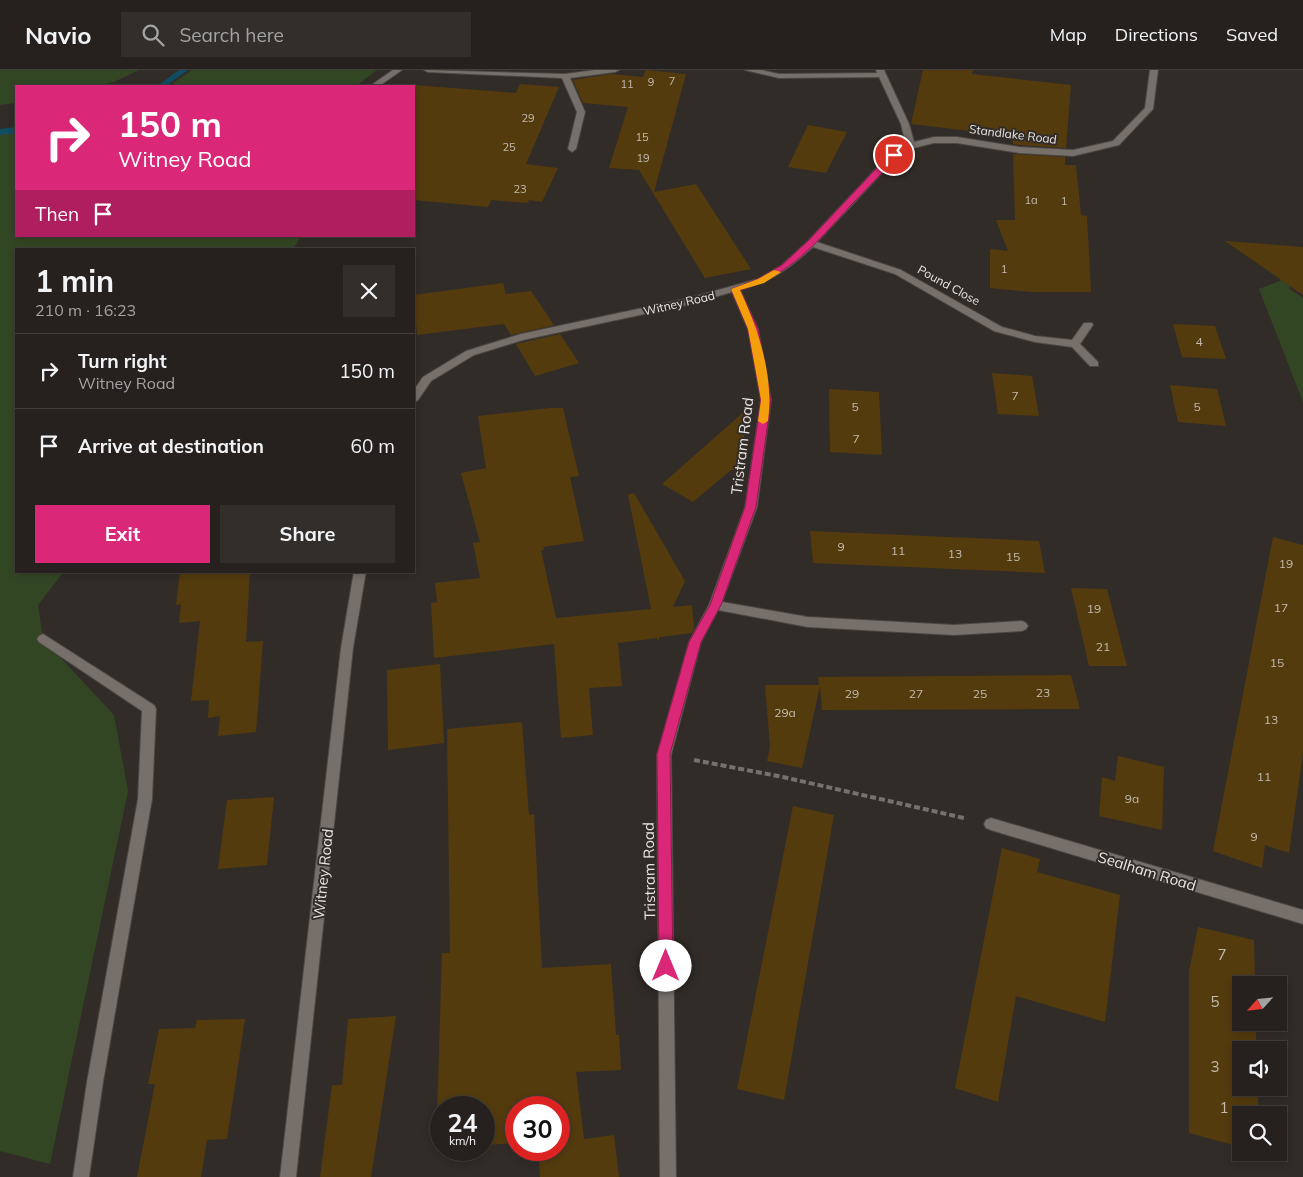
<!DOCTYPE html>
<html lang="en">
<head>
<meta charset="utf-8">
<style>
  :root { --surface:#26211e; --page:#322e2b; --text:#f1f3f6; --muted:#a4a3a4; --line:#423e3c; --accent:#db2777 }
  body { margin:0; font-family:Mulish,sans-serif; background:var(--page); color:var(--text); height:100vh; display:flex; flex-direction:column; font-size:19px; white-space:nowrap }
  * { box-sizing:border-box; margin:0 }
  p { font-size:16px; color:var(--muted) }
  .icon { flex:none; width:28px; height:28px; fill:none; stroke:currentColor; stroke-width:2; stroke-linecap:round; stroke-linejoin:round }
  .map { position:relative; flex:1; overflow:hidden }
  .drawer { position:absolute; left:15px; top:178px; width:400px; height:325px; display:flex; flex-direction:column; background:var(--surface); border-radius:0px; box-shadow:0 2px 8px #0003,0 0 0 1px var(--line) }
  .drawer>* { flex:none }
  .banner { position:absolute; left:15px; top:15px; width:400px; height:152px; border-radius:0px; box-shadow:0 2px 8px #0003,0 0 0 1px var(--line); background:#db2777; color:#fff; overflow:hidden }
  .needle { width:32px; rotate:243deg }
  .tools { position:absolute; left:1232px; top:906px; display:grid; gap:10px }
  .tools a { display:grid; place-items:center; width:55px; height:55px; border-radius:0px; background:var(--surface); box-shadow:0 2px 8px #0003,0 0 0 1px var(--line); font-size:25px }
  .speed { position:absolute; left:430px; top:1026px; display:flex; gap:10px; font-size:25px; font-weight:700; text-align:center }
  .speed>* { display:grid; place-content:center; width:65px; height:65px; border-radius:50%; background:var(--surface); box-shadow:0 2px 8px #0003,0 0 0 1px var(--line); line-height:1 }
  .speed small { font-size:12px; font-weight:400 }
  .speed .limit { border:8px solid #d22; background:#fff; color:#111 }
  .pin { position:absolute; display:grid; place-items:center; width:42px; height:42px; color:#fff; margin:-21px; border:2px solid #fff; border-radius:50%; box-shadow:0 1px 5px #0007 }
  .me { position:absolute; width:55px; margin:-28px; rotate:0deg; stroke-linejoin:round; filter:drop-shadow(0 0 4px #0008) }
  .turn { display:flex; align-items:center; gap:18px; height:105px; padding:0 20px; font-size:22px }
  .turn .icon { width:65px; height:65px; stroke-width:2.5 }
  .turn b { display:block; font-size:35px; line-height:42px }
  .then { display:flex; align-items:center; height:48px; padding:0 20px; background:#0003; gap:10px; font-size:19px }
  .round { display:grid; place-items:center; flex:none; width:52px; height:52px; border-radius:0px; background:var(--page) }
  .head { display:flex; align-items:center; justify-content:space-between; height:85px; padding:0 20px }
  h1 { font-size:30px; font-weight:700; line-height:38px }
  .cta { display:flex; gap:10px; margin-top:auto; padding:10px 20px }
  .cta a { flex:1; height:58px; border-radius:0px; background:var(--accent); color:#fff; font-size:20px; font-weight:700; line-height:58px; text-align:center }
  .cta a+a { background:var(--page); color:var(--text) }
  ul { padding:0; list-style:none }
  li { display:flex; align-items:center; gap:15px; height:75px; padding:0 20px; border-top:1px solid var(--line) }
  li div { flex:1 }
  li b { display:block; font-size:19px }
  li em { font-style:normal }
  header { display:flex; align-items:center; gap:30px; box-sizing:border-box; height:70px; padding:0 25px; background:var(--surface); border-bottom:1px solid var(--line) }
  header strong { font-size:24px }
  nav { display:flex; gap:28px; margin-inline-start:auto; font-size:18px }
  .search { width:350px; height:45px; background:var(--page); display:flex; align-items:center; gap:12px; box-sizing:border-box; padding:0 18px; border-radius:0px; color:var(--muted); font-size:19px }
  .map>svg:first-child { display:block }
</style>
</head>
<body>
<header>
<strong>Navio</strong>
<div class="search"><svg class="icon" aria-label="search" viewBox="0 0 24 24"><circle cx="10" cy="10" r="6"/><path d="M15 15l6 6"/></svg>Search here</div>
<nav><a>Map</a><a>Directions</a><a>Saved</a></nav>
</header>
<div class="map">
<svg width="1303" height="1107" viewBox="0 0 1303 1107">
  <rect width="100%" height="100%" fill="#322c28"/>
  <!-- green -->
  <g fill="#334624">
    <polygon points="0,0 139,0 114,12 97,16 16,16 16,33 0,35"/>
    <polygon points="192,0 377,0 356,16 169,16"/>
    <polygon points="16,60 16,166 301,166 293,179 16,179 16,501 64,501 38,535 43,569 114,645 128,721 50,1094 0,1081 0,62"/>
    <polygon points="1282,210 1291,217 1288,218 1303,228 1303,332 1259,219"/>
  </g>
  <g fill="none" stroke-linecap="round" stroke-linejoin="round">
    <!-- stream -->
    <g fill="#104d61" fill-rule="evenodd">
      <polygon points="179,0 188,0 166,16 157,16"/>
      <polygon points="16,57 16,63 0,65 0,59"/>
    </g>
  </g>
  <!-- building -->
  <g fill="#533b0e">
    <polygon points="646,0 686,4 654,122 696,114 751,199 705,208 639,100 609,98 628,37 583,33 573,10 611,4 643,7"/>
    <polygon points="923,0 973,0 972,4 1071,15 1066,78 1019,75 1013,74 1012,66 911,54"/>
    <polygon points="520,14 559,17 526,94 558,98 542,132 529,130 528,133 491,130 488,137 414,130 414,15 516,23"/>
    <polygon points="808,55 847,62 826,103 788,97"/>
    <polygon points="1013,84 1065,87 1065,95 1076,95 1081,145 1087,146 1091,222 1031,222 990,218 990,179 1008,181 996,150 1015,150"/>
    <polygon points="1225,171 1303,177 1303,225"/>
    <polygon points="503,213 506,224 531,221 554,255 511,265 504,254 417,265 414,225"/>
    <polygon points="1173,254 1215,256 1226,289 1182,287"/>
    <polygon points="560,264 579,293 535,306 516,274"/>
    <polygon points="992,303 1032,306 1039,346 998,344"/>
    <polygon points="1170,315 1217,319 1226,356 1178,352"/>
    <polygon points="829,319 879,322 882,385 830,382"/>
    <polygon points="550,338 563,338 579,406 570,407 584,471 543,477 544,480 541,480 556,548 651,539 628,425 634,423 685,511 673,537 692,535 694,558 692,563 660,567 658,571 657,568 618,573 622,616 589,618 593,665 561,668 554,574 434,588 431,533 437,532 435,513 480,508 473,473 480,472 461,403 486,398 478,346"/>
    <polygon points="746,340 742,400 731,400 693,432 662,414"/>
    <polygon points="810,461 1039,471 1045,503 813,493"/>
    <polygon points="1273,467 1303,475 1303,683 1289,783 1265,775 1262,798 1213,781"/>
    <polygon points="180,501 250,501 246,572 263,571 256,662 218,666 220,646 208,648 209,630 191,631 200,551 179,553 181,534 176,535"/>
    <polygon points="1071,518 1107,519 1127,596 1089,596"/>
    <polygon points="440,594 444,673 388,680 387,600"/>
    <polygon points="1071,605 1080,639 822,640 820,616 802,698 767,691 770,676 765,615 819,615 818,607"/>
    <polygon points="522,652 529,745 534,744 542,898 611,894 616,965 619,965 621,1000 576,1002 584,1069 614,1065 619,1107 540,1107 538,1080 559,1080 559,1038 516,1038 516,1073 484,1075 484,1038 441,1038 441,1077 436,1078 442,883 450,883 447,659"/>
    <polygon points="1118,686 1164,697 1162,760 1099,746 1102,707 1115,711"/>
    <polygon points="274,727 267,795 218,799 227,730"/>
    <polygon points="793,736 834,745 784,1030 737,1019"/>
    <polygon points="1002,778 1040,789 1037,802 1120,825 1105,952 1016,926 998,1032 955,1018"/>
    <polygon points="1198,857 1254,870 1255,915 1241,915 1241,952 1256,952 1256,980 1241,980 1241,1018 1258,1018 1258,1045 1241,1045 1241,1077 1189,1063 1189,901"/>
    <polygon points="396,946 371,1107 320,1107 332,1015 342,1015 348,949"/>
    <polygon points="245,949 227,1069 207,1070 201,1107 137,1107 155,1014 148,1014 159,959 195,958 197,950"/>
  </g>
  <g fill="none" stroke-linecap="round" stroke-linejoin="round">
    <!-- lane casing -->
    <g stroke="#4c4743" stroke-width="2">
      <polygon id="lane" points="43,564 154,635 156,639 152,729 103,1012 89,1107 73,1107 87,1012 138,729 142,641 39,572 37,569 39,566"/>
    </g>
    <!-- street casing -->
    <g stroke="#4c4743" stroke-width="2">
      <g id="street">
        <polygon points="393,0 402,0 379,16 370,16"/>
        <polygon points="424,0 565,4 595,0 619,0 615,2 570,8 585,42 576,79 572,82 568,79 577,42 562,8 428,2"/>
        <path d="M745 0H761L779 4 877 3 876 0H884L909 54 914 72 934 67H957L1019 77 1073 80 1113 71 1145 38 1150 0H1158L1153 39 1119 75 1073 86 1019 83 957 73H934L914 78 897 87 817 172 901 200 1002 257 1035 266 1072 270 1084 253H1092L1093 255 1080 274 1098 292V296H1090L1072 277 1035 272 994 261 895 204 813 177C787 200 774 210 740 220L758 259 771 330 757 437 722 532 808 547 954 555 1022 551 1026 553 1028 556 1026 559 1022 561 954 565 808 557 718 540 701 572 671 685 676 1107H660L657 685 689 572 709 535 745 437 761 330 748 259 732 222 691 234 523 270 474 285 431 311 418 330 414 332V320L423 307 466 281 521 264 689 228 758 209 782 195 808 171 891 83 906 75 901 54 879 7 779 8Z"/>
        <polygon points="354,501 366,501 353,578 296,1107 280,1107 341,578"/>
        <polygon points="991,748 1303,840 1303,854 991,760 986,758 984,754 986,750"/>
      </g>
    </g>
    <!-- path -->
    <polyline stroke="#76716e" stroke-width="4" stroke-dasharray="6 3" stroke-linecap="butt" points="694,690 783,707 964,748"/>
    <!-- lane -->
    <use href="#lane" fill="#766f6a" fill-rule="evenodd"/>
    <!-- street -->
    <use href="#street" fill="#766f6a" fill-rule="evenodd"/>
  </g>
  <!-- route -->
  <path fill="#db2777" stroke="#8e194d" d="M891 83 898 85C883 103 866 119 851 135 816 173 791 205 740 220L758 259 771 330 756 437 721 535 701 572 670 684 673 896 671 900 666 902 661 900 659 896 657 684 689 572 710 535 745 437 761 330 748 259 731 219 758 209 782 195 808 171Z"/>
  <!-- slow -->
  <path fill="#f59e0b" d="M774 200 781 202 764 213 740 220C759 261 774 306 768 351L763 354 758 351 761 330 748 259 731 219 758 209Z"/>
  <g text-anchor="middle" dominant-baseline="central" stroke-width="4" stroke-linejoin="round" paint-order="stroke">
    <!-- far-number labels -->
    <g font-size="11" fill="#c4bbae">
      <text x="672" y="11">7</text>
      <text x="651" y="12">9</text>
      <text x="627" y="14">11</text>
      <text x="528" y="48">29</text>
      <text x="642" y="67">15</text>
      <text x="509" y="77">25</text>
      <text x="643" y="88">19</text>
      <text x="520" y="119">23</text>
      <text x="1031" y="130">1a</text>
      <text x="1064" y="131">1</text>
      <text x="1004" y="199">1</text>
    </g>
    <!-- far-street labels -->
    <g font-size="12" fill="#eae6e3" stroke="#322c28">
      <text transform="translate(1013 64) rotate(7)">Standlake Road</text>
      <text transform="translate(949 215) rotate(29)">Pound Close</text>
      <text transform="translate(679 233) rotate(-13)">Witney Road</text>
    </g>
    <!-- number labels -->
    <g font-size="12" fill="#c4bbae">
      <text x="1199" y="271">4</text>
      <text x="1015" y="325">7</text>
      <text x="855" y="336">5</text>
      <text x="1197" y="336">5</text>
      <text x="856" y="368">7</text>
      <text x="841" y="476">9</text>
      <text x="898" y="480">11</text>
      <text x="955" y="483">13</text>
      <text x="1013" y="486">15</text>
      <text x="1286" y="493">19</text>
      <text x="1281" y="537">17</text>
      <text x="1094" y="538">19</text>
      <text x="1103" y="576">21</text>
      <text x="1277" y="592">15</text>
      <text x="1043" y="622">23</text>
      <text x="852" y="623">29</text>
      <text x="916" y="623">27</text>
      <text x="980" y="623">25</text>
      <text x="785" y="642">29a</text>
      <text x="1271" y="649">13</text>
      <text x="1264" y="706">11</text>
      <text x="1132" y="728">9a</text>
      <text x="1254" y="766">9</text>
    </g>
    <!-- street labels -->
    <g font-size="15" fill="#eae6e3" stroke="#322c28">
      <text transform="translate(742 376) rotate(-83)">Tristram Road</text>
      <text transform="translate(649 801) rotate(-91)">Tristram Road</text>
      <text transform="translate(1147 801) rotate(17)">Sealham Road</text>
      <text transform="translate(323 804) rotate(-84)">Witney Road</text>
    </g>
    <!-- near-number labels -->
    <g font-size="15" fill="#c4bbae">
      <text x="1222" y="884">7</text>
      <text x="1215" y="931">5</text>
      <text x="1215" y="996">3</text>
      <text x="1224" y="1037">1</text>
    </g>
  </g>
</svg>
<div class="tools">
<a><svg class="needle" viewBox="-14 -14 28 28"><path d="M0-13l5 13h-10z" fill="#e53935"/><path d="M0 13l5-13h-10z" fill="#a4a3a4"/></svg></a>
<a><svg class="icon" aria-label="sound" viewBox="0 0 24 24"><path d="M4 9h4l5-4v14l-5-4H4zM17 9q2 3 0 6"/></svg></a>
<a><svg class="icon" aria-label="search" viewBox="0 0 24 24"><circle cx="10" cy="10" r="6"/><path d="M15 15l6 6"/></svg></a>
</div>
<div class="speed"><div>24<small>km/h</small></div><div class="limit">30</div></div>
<div class="pin" style="left:894px;top:85px;background:#d93025"><svg class="icon" aria-label="arrive" viewBox="0 0 24 24"><path d="M6 21V4h12l-3 4 3 4H6"/></svg></div>
<svg class="me" style="left:666px;top:896px" viewBox="-20 -20 40 40"><circle r="19" fill="#fff"/><path d="M0-13L10 11 0 6-10 11z" fill="#db2777"/></svg>
<div class="banner">
<div class="turn"><svg class="icon" aria-label="right" viewBox="0 0 24 24"><path d="M7 20v-9h11M14 6l5 5-5 5"/></svg><div><b>150 m</b>Witney Road</div></div>
<div class="then">Then<svg class="icon" aria-label="arrive" viewBox="0 0 24 24"><path d="M6 21V4h12l-3 4 3 4H6"/></svg></div>
</div>
<section class="drawer">
<div class="head"><div><h1>1 min</h1><p>210 m · 16:23</p></div><a class="round"><svg class="icon" aria-label="close" viewBox="0 0 24 24"><path d="M6 6l12 12M18 6L6 18"/></svg></a></div>
<ul>
<li><svg class="icon" aria-label="right" viewBox="0 0 24 24"><path d="M7 20v-9h11M14 6l5 5-5 5"/></svg><div><b>Turn right</b><p>Witney Road</p></div><em>150 m</em></li>
<li><svg class="icon" aria-label="arrive" viewBox="0 0 24 24"><path d="M6 21V4h12l-3 4 3 4H6"/></svg><div><b>Arrive at destination</b></div><em>60 m</em></li>
</ul>
<div class="cta"><a>Exit</a><a>Share</a></div>
</section>
</div>
</body>
</html>
